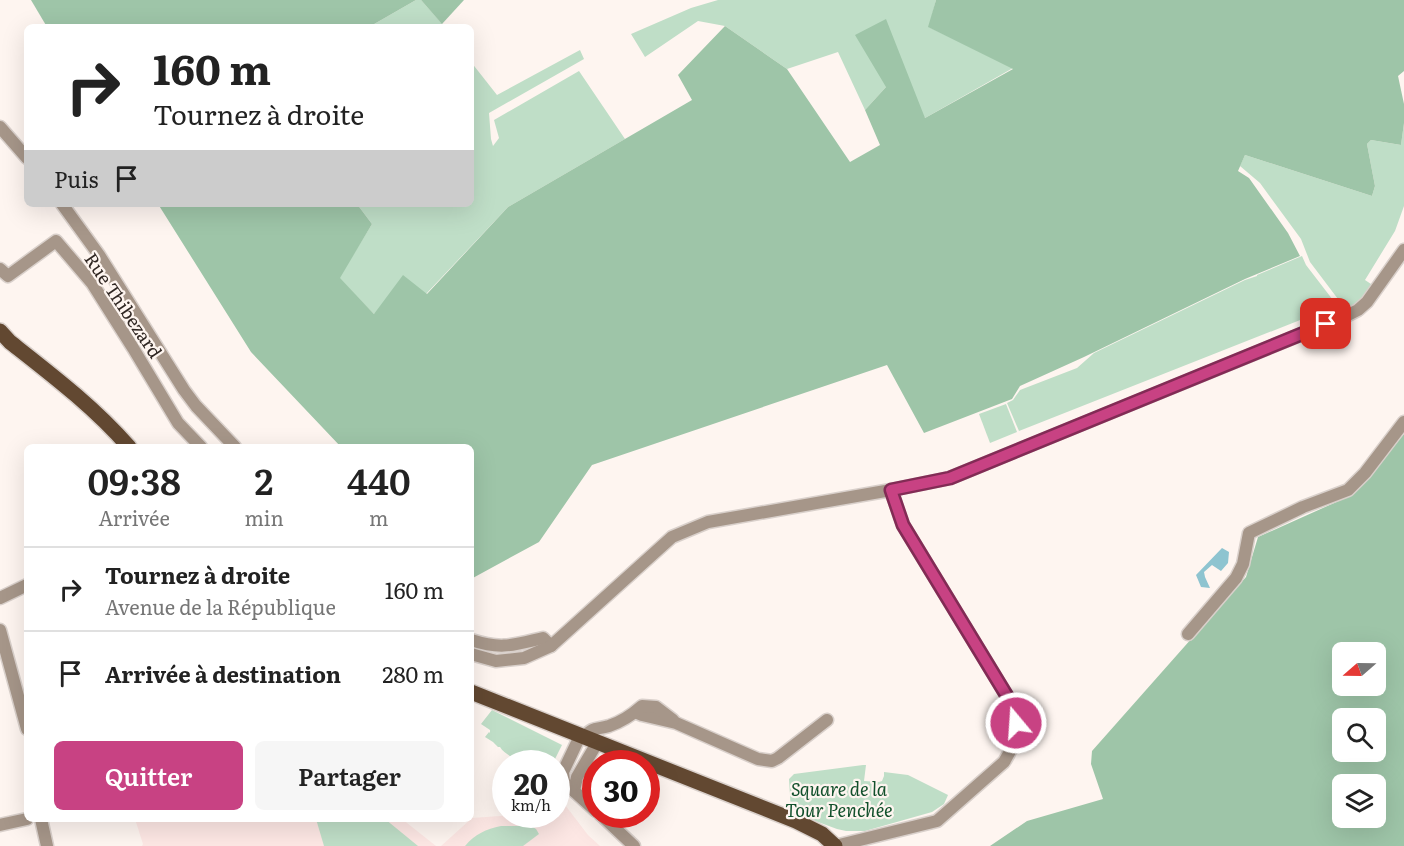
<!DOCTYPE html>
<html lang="fr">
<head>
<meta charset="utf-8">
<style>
  :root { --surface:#fff; --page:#f6f6f6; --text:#222; --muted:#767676; --line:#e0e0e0; --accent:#c84283 }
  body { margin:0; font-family:Literata,serif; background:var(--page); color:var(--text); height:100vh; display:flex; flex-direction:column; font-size:22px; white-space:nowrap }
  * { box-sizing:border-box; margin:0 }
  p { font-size:20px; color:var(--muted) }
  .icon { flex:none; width:33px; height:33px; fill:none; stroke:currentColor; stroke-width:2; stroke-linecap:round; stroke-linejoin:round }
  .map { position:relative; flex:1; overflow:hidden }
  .panel { position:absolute; left:24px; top:444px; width:450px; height:378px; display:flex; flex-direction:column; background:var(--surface); border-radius:9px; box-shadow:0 6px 24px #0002 }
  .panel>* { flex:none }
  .guide { position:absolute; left:24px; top:24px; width:450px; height:183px; border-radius:9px; box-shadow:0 6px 24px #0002; background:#fff; color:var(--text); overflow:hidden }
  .needle { width:39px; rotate:250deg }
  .controls { position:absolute; left:1332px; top:642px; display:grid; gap:12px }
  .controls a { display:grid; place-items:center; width:54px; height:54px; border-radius:9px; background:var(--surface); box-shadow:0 6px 24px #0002; font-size:30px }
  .speed { position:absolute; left:492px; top:750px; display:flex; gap:12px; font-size:30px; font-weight:700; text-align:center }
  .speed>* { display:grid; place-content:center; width:78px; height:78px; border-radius:50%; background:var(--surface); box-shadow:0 6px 24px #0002; line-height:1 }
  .speed small { font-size:15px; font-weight:400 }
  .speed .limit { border:9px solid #d22; background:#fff; color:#111 }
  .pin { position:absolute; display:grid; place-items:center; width:51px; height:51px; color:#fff; margin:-26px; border-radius:12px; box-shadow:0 3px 9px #0006 }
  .me { position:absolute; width:66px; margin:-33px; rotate:342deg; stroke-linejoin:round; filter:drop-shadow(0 0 4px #0008) }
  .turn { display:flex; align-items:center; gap:21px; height:126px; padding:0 30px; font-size:27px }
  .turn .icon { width:78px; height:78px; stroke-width:2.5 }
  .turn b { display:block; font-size:42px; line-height:51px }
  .then { display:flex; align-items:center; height:57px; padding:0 30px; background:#0003; gap:12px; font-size:22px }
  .eta { display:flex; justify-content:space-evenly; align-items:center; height:102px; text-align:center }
  .eta b { font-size:36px; font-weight:600; line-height:42px }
  .cta { display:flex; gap:12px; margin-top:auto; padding:12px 30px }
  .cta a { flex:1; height:69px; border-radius:9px; background:var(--accent); color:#fff; font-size:24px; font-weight:600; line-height:69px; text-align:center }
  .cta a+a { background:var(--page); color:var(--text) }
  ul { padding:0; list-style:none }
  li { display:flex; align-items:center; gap:18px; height:84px; padding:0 30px; border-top:2px solid var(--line) }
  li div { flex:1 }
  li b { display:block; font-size:22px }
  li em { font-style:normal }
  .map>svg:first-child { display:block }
</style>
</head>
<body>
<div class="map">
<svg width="1404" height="846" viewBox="0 0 1404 846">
  <rect width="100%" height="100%" fill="#fef5f0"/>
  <!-- medical -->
  <g fill="#fde7e4">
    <polygon points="562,801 588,835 600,846 441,846 472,818 528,814 556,814 557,805"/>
    <polygon points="135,819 402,819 436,846 142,846 143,844"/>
  </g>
  <!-- green -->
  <g fill="#bfdec7">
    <polygon points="416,0 421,0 445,27 369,27"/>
    <polygon points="718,0 936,0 929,27 1013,68 925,118 886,87 865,110 838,52 787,69 725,26 698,21 645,57 631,34 691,8"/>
    <polygon points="580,50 584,59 489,113 491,139 493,146 499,138 494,120 579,71 625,139 508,207 426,294 374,314 339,278 372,224 357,204 471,204 471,62 497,95"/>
    <polygon points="1404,123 1404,206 1395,231 1365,280 1374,286 1359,303 1347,311 1310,262 1301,239 1260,183 1240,166 1245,155 1372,196 1375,186 1367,144 1371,140 1401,145"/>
    <polygon points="1302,256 1306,265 1336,304 1333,307 1019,431 1007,403 1013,400 1020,390 1077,368 1094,353 1245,280 1257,276 1257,275"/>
    <polygon points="1006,404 1017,432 990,443 979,414"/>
    <path d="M492 710 562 745 553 763H518C514 757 504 754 500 747H498L493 742 485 737 489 732 490 733V730L481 724Z"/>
    <polygon points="863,765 866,765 864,781 879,782 882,781 884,776 884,772 908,775 948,795 944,804 932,812 865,831 846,831 837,829 791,812 789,779 794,774"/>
    <polygon points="316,819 385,819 418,846 324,846"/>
    <path d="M501 826H531L536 829 539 834 523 846H465C475 834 486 829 501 826Z"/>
  </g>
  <!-- forest -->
  <g fill="#9ec5a8" fill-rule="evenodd">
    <polygon points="31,0 416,0 369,27 47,27"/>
    <polygon points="421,0 464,0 442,24"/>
    <polygon points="936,0 1404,0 1404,71 1398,76 1404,104 1404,123 1401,145 1371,140 1367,144 1375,186 1372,196 1245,155 1238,171 1249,178 1288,233 1300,256 1245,279 1084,357 1020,386 1012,399 924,433 887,365 592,465 539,542 471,579 471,447 341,447 251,352 158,204 357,204 372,224 340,278 374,314 403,275 427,294 508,207 692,100 678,75 725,26 787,69 850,162 880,145 865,110 886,87 855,35 886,19 925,118 1013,69 928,27"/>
    <path d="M1404 434V846H990L1027 821 1103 799 1091 764 1092 751 1246 577 1258 537 1352 495ZM1342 652H1376V686H1342ZM1342 718H1376V752H1342ZM1342 784H1376V818H1342Z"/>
  </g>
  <!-- water -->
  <polygon fill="#8ec4d0" points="1222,548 1229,552 1228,563 1221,571 1212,565 1204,572 1205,577 1210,588 1201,587 1196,575"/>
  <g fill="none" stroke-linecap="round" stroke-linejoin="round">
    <!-- minor casing -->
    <g stroke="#d9d0cb" stroke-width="15">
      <g id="minor">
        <polyline points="0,127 27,158"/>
        <polyline points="62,204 99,255 184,390 196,406 235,447"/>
        <polyline points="0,269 8,276 56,241 92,283 133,348 178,423 201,447"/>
        <polyline points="0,598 27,585"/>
        <polyline points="0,630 27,729"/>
        <polyline points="1188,634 1236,578 1243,564 1249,533 1303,507 1348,490 1365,473 1404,422"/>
        <path d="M471 640C502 650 513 645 543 638L551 646"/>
        <polyline points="471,654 496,661 524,658 551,646 672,537 708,522 891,490 950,478 1346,316 1358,310 1367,302 1404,250"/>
        <polyline points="635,712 642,715 676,723 758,759 772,761 778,758 827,720"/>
        <polyline points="580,736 563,772 564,782 596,811"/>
        <path d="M584 737C594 726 596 730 609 726 621 722 633 714 642 706L656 707 673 720"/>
        <polyline points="574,791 577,777 597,743"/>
        <polyline points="600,814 634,846"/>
        <polyline points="41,819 47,846"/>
        <polyline points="0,825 27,819"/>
        <path d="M835 846 937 821 1004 762C1017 742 1019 722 1010 701L903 525 891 490"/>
      </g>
    </g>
    <!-- major casing -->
    <g stroke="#d9d0cb" stroke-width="18">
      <g id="major">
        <path d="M0 331 10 342C52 375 94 407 129 447"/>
        <polyline points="471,692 796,821 822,834 835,846"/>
      </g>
    </g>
    <!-- minor -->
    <use href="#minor" stroke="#a69689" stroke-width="12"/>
    <!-- major -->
    <use href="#major" stroke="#624831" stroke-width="15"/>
  </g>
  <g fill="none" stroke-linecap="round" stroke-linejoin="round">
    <!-- route casing -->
    <g stroke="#822b55" stroke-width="15">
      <polyline id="route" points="1016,723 1015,712 1010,701 903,525 891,490 950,478 1326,324"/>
    </g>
    <!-- route -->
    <use href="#route" stroke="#c84283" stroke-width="10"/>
  </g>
  <g text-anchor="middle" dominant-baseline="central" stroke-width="4.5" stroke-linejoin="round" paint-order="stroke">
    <!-- street labels -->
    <g font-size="18" fill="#302723" stroke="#fef5f0">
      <text transform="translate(124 305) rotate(56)">Rue Thibezard</text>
    </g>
    <!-- park labels -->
    <g font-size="18" font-style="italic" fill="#11502b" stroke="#fef5f0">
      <text x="839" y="788">Square de la<tspan x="839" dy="21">Tour Penchée</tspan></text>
    </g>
  </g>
</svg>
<div class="controls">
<a><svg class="needle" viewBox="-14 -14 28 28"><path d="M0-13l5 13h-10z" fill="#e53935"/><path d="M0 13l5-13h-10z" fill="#767676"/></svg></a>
<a><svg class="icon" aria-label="search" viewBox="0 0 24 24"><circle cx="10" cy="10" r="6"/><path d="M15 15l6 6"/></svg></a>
<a><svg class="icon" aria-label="layers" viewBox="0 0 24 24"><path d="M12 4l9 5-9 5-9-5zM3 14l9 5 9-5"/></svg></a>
</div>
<div class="speed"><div>20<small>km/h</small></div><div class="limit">30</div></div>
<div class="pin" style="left:1326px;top:324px;background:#d93025"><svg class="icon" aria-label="arrive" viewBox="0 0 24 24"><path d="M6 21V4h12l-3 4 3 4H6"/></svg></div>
<svg class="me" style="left:1016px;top:723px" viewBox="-20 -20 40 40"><circle r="17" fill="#c84283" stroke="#fff" stroke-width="3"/><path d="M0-11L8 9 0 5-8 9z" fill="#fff"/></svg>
<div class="guide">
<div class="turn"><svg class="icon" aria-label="right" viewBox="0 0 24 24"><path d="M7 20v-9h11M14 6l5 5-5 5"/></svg><div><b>160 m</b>Tournez à droite</div></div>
<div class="then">Puis<svg class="icon" aria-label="arrive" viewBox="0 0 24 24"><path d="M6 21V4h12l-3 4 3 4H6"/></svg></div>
</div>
<section class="panel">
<div class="eta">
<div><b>09:38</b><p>Arrivée</p></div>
<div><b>2</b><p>min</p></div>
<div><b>440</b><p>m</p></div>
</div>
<ul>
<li><svg class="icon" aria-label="right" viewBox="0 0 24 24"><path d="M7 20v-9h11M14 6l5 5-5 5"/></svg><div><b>Tournez à droite</b><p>Avenue de la République</p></div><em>160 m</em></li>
<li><svg class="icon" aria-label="arrive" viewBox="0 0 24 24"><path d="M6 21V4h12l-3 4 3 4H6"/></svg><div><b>Arrivée à destination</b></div><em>280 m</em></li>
</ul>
<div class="cta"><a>Quitter</a><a>Partager</a></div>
</section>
</div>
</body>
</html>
